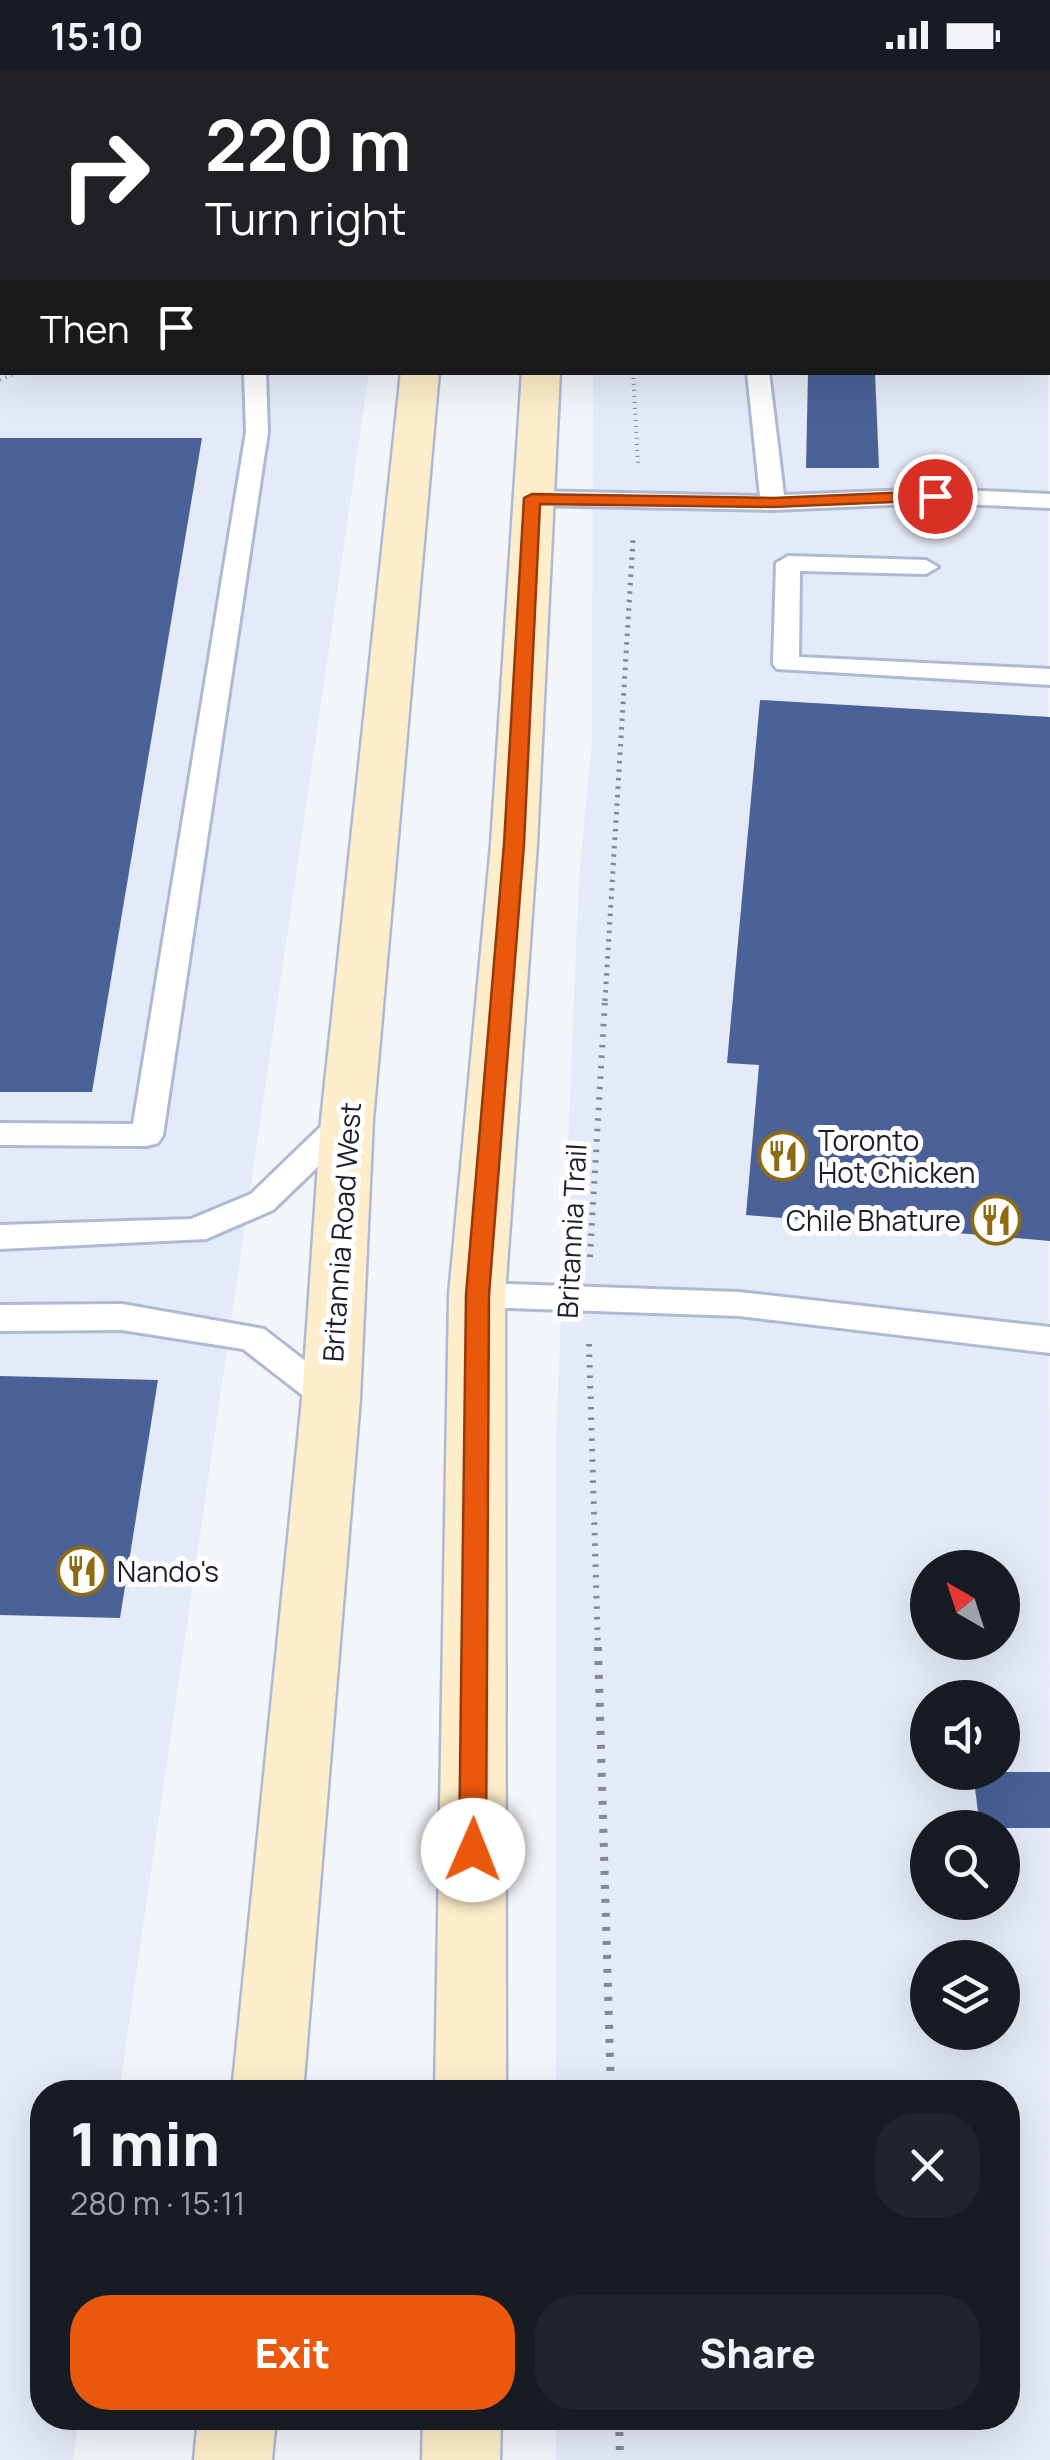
<!DOCTYPE html>
<html lang="en">
<head>
<meta charset="utf-8">
<style>
  :root { --surface:#171b24; --page:#20242c; --text:#f1f3f6; --muted:#9ea1a6; --accent:#ea580c }
  body { margin:0; font-family:Manrope,sans-serif; background:var(--page); color:var(--text); height:100vh; display:flex; flex-direction:column; font-size:38px; white-space:nowrap }
  * { box-sizing:border-box; margin:0 }
  p { font-size:32px; color:var(--muted) }
  .icon { flex:none; width:55px; height:55px; fill:none; stroke:currentColor; stroke-width:2; stroke-linecap:round; stroke-linejoin:round }
  .map { position:relative; flex:1; overflow:hidden }
  .drawer { position:absolute; left:30px; top:2010px; width:990px; height:350px; display:flex; flex-direction:column; background:var(--surface); border-radius:40px; box-shadow:0 10px 40px #0002 }
  .drawer>* { flex:none }
  .top-card { position:absolute; left:0px; top:0px; width:1050px; height:305px; box-shadow:0 10px 40px #0002; background:#202124; color:#fff; overflow:hidden }
  .needle { width:65px; rotate:321deg }
  .buttons { position:absolute; left:910px; top:1480px; display:grid; gap:20px }
  .buttons a { display:grid; place-items:center; width:110px; height:110px; border-radius:50%; background:var(--surface); box-shadow:0 10px 40px #0002; font-size:50px }
  .pin { position:absolute; display:grid; place-items:center; width:85px; height:85px; color:#fff; margin:-42px; border:5px solid #fff; border-radius:50%; box-shadow:0 2px 10px #0007 }
  .me { position:absolute; width:110px; margin:-55px; rotate:1deg; stroke-linejoin:round; filter:drop-shadow(0 0 8px #0008) }
  .turn { display:flex; align-items:center; gap:35px; height:210px; padding:0 40px; font-size:45px }
  .turn .icon { width:130px; height:130px; stroke-width:2.5 }
  .turn b { display:block; font-size:70px; line-height:85px }
  .then { display:flex; align-items:center; height:95px; padding:0 40px; background:#0003; gap:20px; font-size:38px }
  .round { display:grid; place-items:center; flex:none; width:105px; height:105px; border-radius:40px; background:var(--page) }
  .overview { display:flex; align-items:center; justify-content:space-between; height:170px; padding:0 40px }
  h1 { font-size:60px; font-weight:800; line-height:75px }
  .primary-button { display:flex; gap:20px; margin-top:auto; padding:20px 40px }
  .primary-button a { flex:1; height:115px; border-radius:40px; background:var(--accent); color:#fff; font-size:40px; font-weight:800; line-height:115px; text-align:center }
  .primary-button a+a { background:var(--page); color:var(--text) }
  .status { display:flex; justify-content:space-between; align-items:center; height:70px; padding:0 50px; background:var(--surface); direction:ltr }
  .status svg { height:28px; fill:currentColor }
  .map>svg:first-child { display:block }
</style>
</head>
<body>
<div class="status"><b>15:10</b><svg viewBox="0 0 49 12"><path d="M0 12V9h3v3zM5 12V6h3v6zM10 12V3h3v9zM15 12V0h3v12zM26 1h20v11H26zM47 4h2v5h-2z"/></svg></div>
<div class="map">
<svg width="1050" height="2390" viewBox="0 0 1050 2390">
  <rect width="100%" height="100%" fill="#f2f5fa"/>
  <!-- built -->
  <g fill="#e4eaf7" fill-rule="evenodd">
    <polygon points="0,0 410,0 2,2 2,36"/>
    <polygon points="588,0 1050,0 1050,78 1048,2"/>
    <polygon points="0,134 2,302 369,303 119,2022 42,2022 42,2348 79,2348 73,2390 0,2390"/>
    <path d="M1048 188 1050 2390H556V2348H1008V2022H556V1369L579 807 592 671 593 303 1048 302ZM928 1498H1002V1572H928ZM928 1628H1002V1702H928ZM928 1758H1002V1832H928ZM928 1888H1002V1962H928Z"/>
  </g>
  <!-- building -->
  <g fill="#4a6298">
    <polygon points="808,302 875,302 879,398 806,398"/>
    <polygon points="0,368 202,368 92,1022 0,1022"/>
    <polygon points="760,630 1050,647 1050,1171 746,1145 759,995 727,993"/>
    <polygon points="0,1306 158,1310 120,1548 0,1545"/>
    <polygon points="973,1702 1050,1702 1050,1758 980,1758"/>
  </g>
  <g fill="none" stroke-linecap="round" stroke-linejoin="round">
    <!-- lane casing -->
    <g stroke="#aebad3" stroke-width="6">
      <g id="lane">
        <rect x="857" y="0" width="18" height="2"/>
        <rect x="0" y="167" width="2" height="12"/>
        <polygon points="244,302 266,302 268,362 163,1065 158,1073 147,1076 0,1075 0,1053 133,1054 246,362"/>
        <polygon points="747,302 769,302 784,425 935,419 1050,424 1050,438 935,433 773,440 532,435 520,428 532,421 760,426"/>
        <polygon points="788,486 926,490 938,497 926,504 800,501 799,587 1050,599 1050,615 777,599 773,594 776,493"/>
        <polygon points="347,1039 358,1042 362,1050 358,1058 273,1140 206,1169 0,1179 0,1155 191,1149 251,1124 336,1042"/>
        <polygon points="477,1213 739,1222 1050,1257 1050,1283 739,1246 477,1237 465,1234 461,1225 465,1216"/>
        <polygon points="122,1234 264,1259 343,1320 348,1329 343,1338 331,1342 319,1338 243,1279 122,1260 0,1261 0,1235"/>
      </g>
    </g>
    <!-- secondary casing -->
    <g stroke="#aebad3" stroke-width="5">
      <g id="secondary">
        <rect x="539" y="0" width="32" height="2"/>
        <rect x="0" y="46" width="2" height="20"/>
        <polygon points="0,90 2,91 2,111 0,111"/>
        <rect x="1048" y="100" width="2" height="20"/>
        <rect x="1048" y="149" width="2" height="20"/>
        <polygon points="401,302 439,302 373,1050 360,1329 303,2022 232,2022 302,1329 321,1050"/>
        <polygon points="522,302 560,302 537,774 505,1225 506,2022 435,2022 449,1225 491,774"/>
        <polygon points="198,2348 276,2348 272,2390 194,2390"/>
        <polygon points="423,2348 501,2348 500,2390 422,2390"/>
      </g>
    </g>
    <!-- path-far3 -->
    <g stroke="#84888f" stroke-width="4" stroke-dasharray="1 5" stroke-linecap="butt">
      <polyline points="633,302 638,393"/>
      <polyline points="0,310 18,302"/>
    </g>
    <!-- path-far2 -->
    <polyline stroke="#84888f" stroke-width="5" stroke-dasharray="2.5 6" stroke-linecap="butt" points="605,931 633,470"/>
    <!-- path-far1 -->
    <g stroke="#84888f" stroke-width="6" stroke-dasharray="2.5 8" stroke-linecap="butt">
      <polyline points="590,1187 605,929"/>
      <polyline points="589,1274 598,1579"/>
    </g>
    <!-- path -->
    <g stroke="#84888f" stroke-width="8" stroke-dasharray="4 10" stroke-linecap="butt">
      <polyline points="598,1577 611,2022"/>
      <polyline points="619,2348 620,2390"/>
    </g>
    <!-- lane -->
    <use href="#lane" fill="#fff" fill-rule="evenodd"/>
    <!-- secondary -->
    <use href="#secondary" fill="#fdedca" fill-rule="evenodd"/>
  </g>
  <!-- route -->
  <polygon fill="#ea580c" stroke="#983908" stroke-width="2.5" points="935,421 943,426 941,430 773,437 540,434 524,774 489,1225 486,1780 482,1789 473,1792 463,1789 459,1780 466,1225 504,774 524,428 532,424 773,428"/>
  <!-- icons -->
  <defs>
    <g id="restaurant-ring" transform="scale(2.5)"><circle r="9.5" fill="#fff" stroke="#8e6b10" stroke-width="1.5"/><path d="M-5-6h1v4h1v-4h1v4h1v-4h1v5L-1.5 .5V6h-2V.5L-5-1ZM5-6V6H3V1.5H1.5Q1.5-4 5-6Z" fill="#8e6b10"/></g>
  </defs>
  <g fill-rule="evenodd">
    <use href="#restaurant-ring" x="783" y="1086"/>
    <use href="#restaurant-ring" x="996" y="1150"/>
    <use href="#restaurant-ring" x="82" y="1501"/>
  </g>
  <g text-anchor="middle" dominant-baseline="central" stroke-width="10" stroke-linejoin="round" paint-order="stroke">
    <!-- poi labels -->
    <g font-size="28" fill="#1a1f28" stroke="#fff" text-anchor="start">
      <text x="818" y="1070">Toronto<tspan x="818" dy="32">Hot Chicken</tspan></text>
      <text x="961" y="1150" text-anchor="end">Chile Bhature</text>
      <text x="117" y="1501">Nando's</text>
    </g>
    <!-- street labels -->
    <g font-size="28" fill="#1a1f28" stroke="#fff">
      <text transform="translate(571 1161) rotate(-87)">Britannia Trail</text>
      <text transform="translate(341 1162) rotate(-86)">Britannia Road West</text>
    </g>
  </g>
</svg>
<div class="buttons">
<a><svg class="needle" viewBox="-14 -14 28 28"><path d="M0-13l5 13h-10z" fill="#e53935"/><path d="M0 13l5-13h-10z" fill="#9ea1a6"/></svg></a>
<a><svg class="icon" aria-label="sound" viewBox="0 0 24 24"><path d="M4 9h4l5-4v14l-5-4H4zM17 9q2 3 0 6"/></svg></a>
<a><svg class="icon" aria-label="search" viewBox="0 0 24 24"><circle cx="10" cy="10" r="6"/><path d="M15 15l6 6"/></svg></a>
<a><svg class="icon" aria-label="layers" viewBox="0 0 24 24"><path d="M12 4l9 5-9 5-9-5zM3 14l9 5 9-5"/></svg></a>
</div>
<div class="pin" style="left:935px;top:426px;background:#d93025"><svg class="icon" aria-label="arrive" viewBox="0 0 24 24"><path d="M6 21V4h12l-3 4 3 4H6"/></svg></div>
<svg class="me" style="left:473px;top:1780px" viewBox="-20 -20 40 40"><circle r="19" fill="#fff"/><path d="M0-13L10 11 0 6-10 11z" fill="#ea580c"/></svg>
<div class="top-card">
<div class="turn"><svg class="icon" aria-label="right" viewBox="0 0 24 24"><path d="M7 20v-9h11M14 6l5 5-5 5"/></svg><div><b>220 m</b>Turn right</div></div>
<div class="then">Then<svg class="icon" aria-label="arrive" viewBox="0 0 24 24"><path d="M6 21V4h12l-3 4 3 4H6"/></svg></div>
</div>
<section class="drawer">
<div class="overview"><div><h1>1 min</h1><p>280 m · 15:11</p></div><a class="round"><svg class="icon" aria-label="close" viewBox="0 0 24 24"><path d="M6 6l12 12M18 6L6 18"/></svg></a></div>
<div class="primary-button"><a>Exit</a><a>Share</a></div>
</section>
</div>
</body>
</html>
